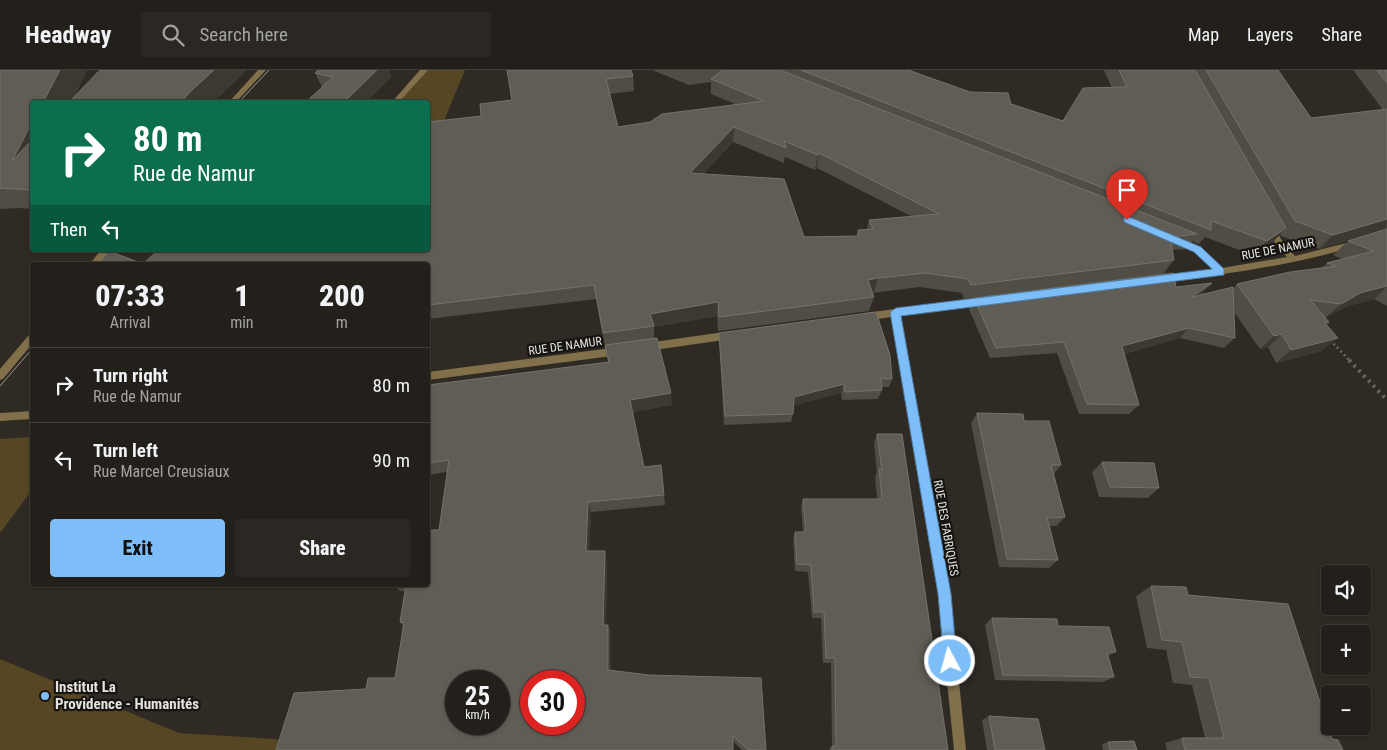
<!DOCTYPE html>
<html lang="en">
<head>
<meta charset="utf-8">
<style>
  :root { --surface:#23201b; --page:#2b2824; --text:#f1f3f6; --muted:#a3a3a3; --line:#403e3a; --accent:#7dbef9 }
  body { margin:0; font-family:"Roboto Condensed",sans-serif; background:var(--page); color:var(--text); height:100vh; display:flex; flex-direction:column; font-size:19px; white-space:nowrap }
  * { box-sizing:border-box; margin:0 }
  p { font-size:16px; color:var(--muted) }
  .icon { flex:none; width:28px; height:28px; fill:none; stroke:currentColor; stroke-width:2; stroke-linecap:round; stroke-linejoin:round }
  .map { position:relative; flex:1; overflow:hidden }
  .panel { position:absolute; left:30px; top:192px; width:400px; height:325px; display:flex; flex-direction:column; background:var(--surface); border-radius:5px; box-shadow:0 1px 4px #0004,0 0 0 1px var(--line) }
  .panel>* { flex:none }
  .hud { position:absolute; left:30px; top:30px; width:400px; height:152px; border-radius:5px; box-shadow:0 1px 4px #0004,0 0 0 1px var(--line); background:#0b6e4f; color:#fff; overflow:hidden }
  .controls { position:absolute; left:1321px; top:495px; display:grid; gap:10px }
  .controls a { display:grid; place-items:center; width:50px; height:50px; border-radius:5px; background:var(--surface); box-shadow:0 1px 4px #0004,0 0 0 1px var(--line); font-size:25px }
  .speed { position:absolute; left:445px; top:600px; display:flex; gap:10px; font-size:25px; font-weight:700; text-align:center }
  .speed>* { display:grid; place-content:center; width:65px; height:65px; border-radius:50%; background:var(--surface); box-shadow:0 1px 4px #0004,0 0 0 1px var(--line); line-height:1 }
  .speed small { font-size:12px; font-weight:400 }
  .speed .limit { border:8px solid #d22; background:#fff; color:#111 }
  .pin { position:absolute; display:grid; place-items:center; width:42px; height:42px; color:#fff; margin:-51px -21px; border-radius:50% 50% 50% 0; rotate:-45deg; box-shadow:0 0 5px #0007 }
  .pin .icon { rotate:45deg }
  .me { position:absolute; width:55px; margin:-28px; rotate:354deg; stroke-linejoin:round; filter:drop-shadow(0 0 4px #0008) }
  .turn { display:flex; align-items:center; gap:18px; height:105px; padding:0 20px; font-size:22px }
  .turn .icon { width:65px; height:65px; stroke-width:2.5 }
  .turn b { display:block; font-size:35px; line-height:42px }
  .then { display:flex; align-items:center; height:48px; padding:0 20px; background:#0003; gap:10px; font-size:19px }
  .eta { display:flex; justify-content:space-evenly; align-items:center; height:85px; text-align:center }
  .eta b { font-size:30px; font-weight:800; line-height:35px }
  .cta { display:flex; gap:10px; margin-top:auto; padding:10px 20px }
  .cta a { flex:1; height:58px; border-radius:5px; background:var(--accent); color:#111; font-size:20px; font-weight:800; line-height:58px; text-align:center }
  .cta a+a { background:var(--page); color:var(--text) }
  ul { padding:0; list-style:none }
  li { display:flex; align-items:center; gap:15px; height:75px; padding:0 20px; border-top:1px solid var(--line) }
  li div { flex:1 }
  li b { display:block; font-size:19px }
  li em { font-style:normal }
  header { display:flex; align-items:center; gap:30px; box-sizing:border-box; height:70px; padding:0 25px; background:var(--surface); border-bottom:1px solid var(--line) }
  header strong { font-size:24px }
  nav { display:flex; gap:28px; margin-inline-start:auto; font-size:18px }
  .search { width:350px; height:45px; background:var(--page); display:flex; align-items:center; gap:12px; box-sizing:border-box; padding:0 18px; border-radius:5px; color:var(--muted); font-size:19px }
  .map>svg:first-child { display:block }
</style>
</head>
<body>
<header>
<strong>Headway</strong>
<div class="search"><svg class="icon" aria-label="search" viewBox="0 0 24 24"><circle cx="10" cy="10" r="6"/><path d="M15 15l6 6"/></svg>Search here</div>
<nav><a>Map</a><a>Layers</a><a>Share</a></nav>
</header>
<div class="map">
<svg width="1387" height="680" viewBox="0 0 1387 680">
  <rect width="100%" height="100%" fill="#2f2b24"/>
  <!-- green -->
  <g fill="#564624">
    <polygon points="425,0 465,0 441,58 428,61 428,32 394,32"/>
    <polygon points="32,367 32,420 0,463 0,369"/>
    <polygon points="0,589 179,663 306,671 303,680 0,680"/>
  </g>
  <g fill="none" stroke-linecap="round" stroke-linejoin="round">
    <!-- path-far1 -->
    <polyline stroke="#69665f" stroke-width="2.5" stroke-dasharray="2 3" stroke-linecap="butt" points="1330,270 1351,292"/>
    <!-- path -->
    <polyline stroke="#69665f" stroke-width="4" stroke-dasharray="2.5 4.5" stroke-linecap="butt" points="1349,290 1387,330"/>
    <!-- minor -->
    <g fill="#81704a" fill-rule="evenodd">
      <polygon points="258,0 266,0 236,32 229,32"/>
      <polygon points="420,0 428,0 399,32 392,32"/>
      <path d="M1270 153 1273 154 1281 169 1295 186 1354 171 1358 174 1357 176C1293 195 1228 204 1162 212L1158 209 1162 206 1213 199 1195 181 1175 172 1174 170 1178 167 1201 177 1222 198 1287 187 1275 173 1266 156Z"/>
      <polygon points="101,180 110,180 98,195 89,195"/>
      <polygon points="984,227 989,231 984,235 900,246 950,524 966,680 954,680 938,524 891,247 865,251 860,247 865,243"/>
      <polygon points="731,261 736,265 731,269 647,281 642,277 647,273"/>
      <polygon points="32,264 32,274 3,309 0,310 0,299 29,265"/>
      <polygon points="620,277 625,281 620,285 428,310 428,302"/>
      <polygon points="32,341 32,349 0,351 0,343"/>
    </g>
    <!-- tram -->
    <g stroke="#9d9a94" stroke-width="1">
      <polyline points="239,32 269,0"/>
      <polyline points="102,195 115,180"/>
      <polyline points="0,316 32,279"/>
    </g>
  </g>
  <!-- wall -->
  <g fill="#504d45" fill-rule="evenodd">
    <polygon points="0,0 87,0 73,29 214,32 32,32 32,139 18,138 0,139"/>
    <polygon points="318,0 389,0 391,7 366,32 306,32 322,17 315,3"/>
    <path d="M507 0 633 6 634 21 610 24 618 57 650 52 735 34 711 24V12L689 15 652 0H908L970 22 1011 34 1063 51 1112 18 1104 0H1278L1311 48 1383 40 1353 0H1387V236L1374 229 1345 237 1326 247H1324L1329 252 1326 255 1322 281 1276 293 1268 277 1260 279 1234 242 1235 268 1224 278 1180 268 1124 284 1139 335 1129 344H1079L1057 283 990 288 969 239 974 228 1176 217 1212 213 1200 225 1233 219 1237 214 1322 198 1327 193 1342 189 1333 185 1348 171 1386 159 1319 179 1281 166 1280 164 1273 172 1255 186 1205 167 1199 174 1192 171 1186 179 1172 180 1174 190 1163 204 964 229 962 223 920 217 872 223 874 227 869 241 718 261 717 246 654 257V268L672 335 633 342 644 397 661 395 665 435 591 442 589 481 607 490 606 555 611 562V600L766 680H742L733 671 366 619 395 608 403 556 400 552 405 521H400L394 515H428L439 460 447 402 428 405V315L608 292 596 229 428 249V195L143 194 428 180 481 46 512 30ZM733 72 784 93 785 87 815 100 817 98 911 146 869 150 867 159 858 160 856 166 804 167 703 104Z"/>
    <polygon points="719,263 892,309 889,317 881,317 882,320 878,329 842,330 841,323 794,335 793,344 791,352 724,355 719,272"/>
    <polygon points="977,343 1024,351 1061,395 1054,404 1065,447 1056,456 1050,456 1058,490 1049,498 999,497 971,353"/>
    <polygon points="877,364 948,680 829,680 829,679 832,676 831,593 823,593 821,548 812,548 808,502 795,501 793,469 795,462 803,462 801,436 803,429 877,429 875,407 877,402 874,373"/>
    <polygon points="1102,392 1159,418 1148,428 1099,427 1092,402"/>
    <polygon points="292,515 329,515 329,516 295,517"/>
    <polygon points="1151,516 1188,525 1343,680 1167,680 1165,673 1182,668 1205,668 1192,615 1173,613 1166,580 1147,578 1136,526"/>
    <polygon points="992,548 1058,556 1116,582 1108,586 1114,607 1103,612 995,610 985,555"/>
    <polygon points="989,646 1045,680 987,680 982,650"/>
    <polygon points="1108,672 1137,680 1103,680 1102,674"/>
  </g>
  <!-- shaded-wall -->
  <g fill="#3c3931">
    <polygon points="60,0 87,0 71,32 43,32"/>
    <polygon points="214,0 247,0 214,32 181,32 191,21"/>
    <polygon points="377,0 389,0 391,7 366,32 344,32"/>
    <polygon points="32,52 32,109 12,91"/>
    <polygon points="734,57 733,72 690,117 690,103"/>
    <polygon points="819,83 817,98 815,100 818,85"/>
    <polygon points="1387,149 1386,159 1319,179 1333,165"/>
    <polygon points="1286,158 1273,172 1255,186 1267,171"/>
    <polygon points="224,180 247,180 235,194 224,182"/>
    <polygon points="878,208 874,222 864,224 868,210"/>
    <polygon points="1212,213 1202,224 1182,238 1192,227"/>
    <polygon points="1387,216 1387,217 1374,229 1345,237 1326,247 1341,234 1360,223"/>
    <polygon points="718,232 717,246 654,257 650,244"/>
    <polygon points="1189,258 1180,268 1113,287 1122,276"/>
    <polygon points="1282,264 1268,277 1260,279 1274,266"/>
    <polygon points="1338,268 1322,281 1276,293 1291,280"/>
    <polygon points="844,314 841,323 792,336 794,327"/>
    <polygon points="671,323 672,335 632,342 630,330"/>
    <polygon points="588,432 591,442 589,491 586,481"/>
    <polygon points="605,481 607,490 606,563 603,555"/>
    <polygon points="608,555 611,562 611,606 608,600"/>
  </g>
  <!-- building -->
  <g fill="#605d56" stroke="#75726b" fill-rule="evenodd">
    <polygon points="0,0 60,0 43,32 32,32 32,52 12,91 32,70 32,120 0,118"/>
    <polygon points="100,0 214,0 191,21 181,32 69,32"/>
    <polygon points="318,0 377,0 344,32 306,32 333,7 315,3"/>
    <path d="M507 0H631L633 6 606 9 618 57 650 52 662 44 764 31 711 9 723 0H780L1197 164 1170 167 1174 190 971 215 968 209 926 203 878 208 868 210 874 227 719 247 718 232 650 244 654 256 603 263 594 215 428 235V195H98L109 181 143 194 158 180H224V182H236L238 180H428V52L481 46 480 34 512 30ZM734 57 786 78 784 71 818 85 819 83 939 144 869 150 873 159 858 160 859 166 804 167 784 109 690 103Z"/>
    <polygon points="801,0 908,0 970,22 1008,23 1011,34 1063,51 1083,18 1127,17 1119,0 1195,0 1286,158 1267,171 1211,151 1211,160"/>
    <polygon points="1206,0 1278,0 1311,48 1387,39 1387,149 1333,165 1295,151"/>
    <polygon points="1377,0 1387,0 1387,13"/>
    <polygon points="1387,159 1387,216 1360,223 1341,234 1310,230 1329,252 1325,253 1338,268 1291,280 1282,264 1274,266 1237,214 1290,202 1337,196 1327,193 1374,181 1348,171"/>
    <polygon points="1173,203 1176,217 1212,213 1192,227 1233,217 1235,268 1189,258 1122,276 1139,335 1087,334 1064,272 996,278 974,228"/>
    <polygon points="876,242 890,285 892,309 881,308 882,320 845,322 844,314 794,327 793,344 725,346 719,263"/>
    <path d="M657 268 671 323 630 330 644 397 661 395 664 425 588 432 586 481H605L603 555H608V600L649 605 761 608 766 680H748L733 666V680H276L294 623 366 619 368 608H395L404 553 400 552 406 515H428V460H439L449 390 428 393V315L609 292 605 275ZM456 611H499V654H456ZM531 611H574V654H531Z"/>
    <polygon points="977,343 1023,344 1024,351 1049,351 1061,395 1051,395 1065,447 1047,448 1058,490 1007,489"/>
    <polygon points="877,364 902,364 948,680 832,680 832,676 836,676 835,588 826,588 824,542 814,542 811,495 797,494 795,462 806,462 803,429 882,429 879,399 882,400"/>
    <polygon points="1102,392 1154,393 1159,418 1110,417"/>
    <polygon points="1151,516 1186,517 1188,525 1288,534 1332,669 1338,670 1343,680 1185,680 1182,668 1224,668 1209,608 1190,607 1182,572 1162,570"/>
    <polygon points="992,548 1057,549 1058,556 1109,557 1116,582 1107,582 1114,607 1003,605"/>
    <polygon points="989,646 1038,649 1045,680 995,680"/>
    <polygon points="1134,671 1137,680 1110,680 1108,672"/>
  </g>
  <!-- route -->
  <polygon fill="#7dbef9" stroke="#517ca2" points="1127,146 1201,177 1224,199 1224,205 901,246 951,524 957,591 955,595 950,597 946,595 944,591 938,524 890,242 896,238 1212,199 1194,182 1124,152 1124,147"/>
  <!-- markers -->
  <circle fill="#7dbef9" stroke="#161411" stroke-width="2" cx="45" cy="626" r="5"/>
  <g text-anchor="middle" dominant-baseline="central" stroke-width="4.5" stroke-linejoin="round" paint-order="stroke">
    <!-- street labels -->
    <g font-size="12" fill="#e5e3de" stroke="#161411">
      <text transform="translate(1278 179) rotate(-11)">RUE DE NAMUR</text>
      <text transform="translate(565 276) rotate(-8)">RUE DE NAMUR</text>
      <text transform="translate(946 458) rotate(80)">RUE DES FABRIQUES</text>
    </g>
    <!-- near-poi labels -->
    <g font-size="15" font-weight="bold" fill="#e5e3de" stroke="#161411" text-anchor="start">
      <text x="55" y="617">Institut La<tspan x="55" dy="17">Providence - Humanités</tspan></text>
    </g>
  </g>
</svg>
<div class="controls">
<a><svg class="icon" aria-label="sound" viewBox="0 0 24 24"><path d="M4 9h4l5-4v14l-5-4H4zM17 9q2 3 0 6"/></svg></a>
<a>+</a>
<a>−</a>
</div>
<div class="speed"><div>25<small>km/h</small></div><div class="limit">30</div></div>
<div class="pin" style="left:1127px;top:150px;background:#d93025"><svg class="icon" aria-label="arrive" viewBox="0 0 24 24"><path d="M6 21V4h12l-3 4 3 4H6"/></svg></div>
<svg class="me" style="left:950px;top:591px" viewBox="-20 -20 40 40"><circle r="17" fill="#7dbef9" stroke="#fff" stroke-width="3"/><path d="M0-11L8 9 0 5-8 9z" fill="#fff"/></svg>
<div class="hud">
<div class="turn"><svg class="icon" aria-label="right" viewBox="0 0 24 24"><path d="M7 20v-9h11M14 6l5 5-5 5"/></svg><div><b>80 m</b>Rue de Namur</div></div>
<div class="then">Then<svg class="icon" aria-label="left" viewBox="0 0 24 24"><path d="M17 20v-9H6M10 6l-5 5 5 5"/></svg></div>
</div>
<section class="panel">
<div class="eta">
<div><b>07:33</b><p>Arrival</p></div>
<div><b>1</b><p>min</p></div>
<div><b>200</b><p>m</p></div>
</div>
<ul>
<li><svg class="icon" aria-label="right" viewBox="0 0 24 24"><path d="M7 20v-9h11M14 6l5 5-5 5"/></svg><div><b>Turn right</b><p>Rue de Namur</p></div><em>80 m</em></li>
<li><svg class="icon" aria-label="left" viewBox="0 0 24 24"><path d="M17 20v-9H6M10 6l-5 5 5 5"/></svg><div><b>Turn left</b><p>Rue Marcel Creusiaux</p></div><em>90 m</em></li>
</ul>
<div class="cta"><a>Exit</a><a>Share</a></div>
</section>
</div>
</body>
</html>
